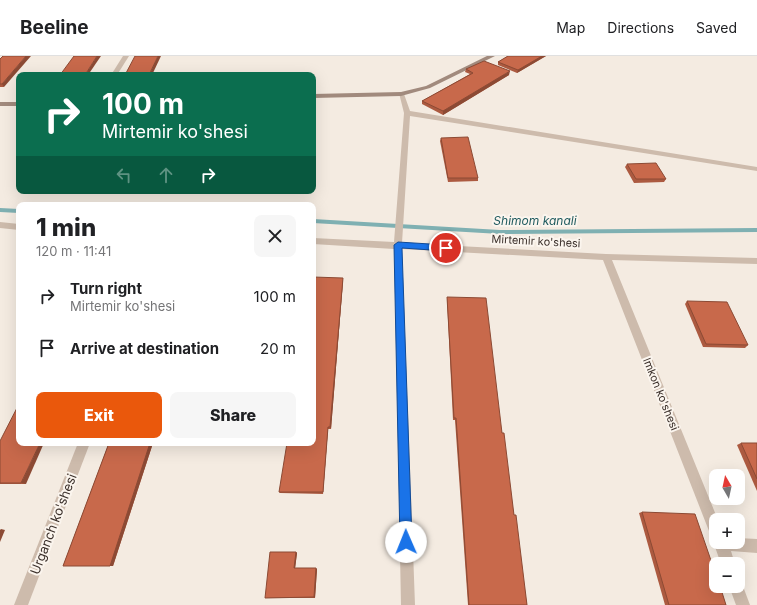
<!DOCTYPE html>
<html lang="en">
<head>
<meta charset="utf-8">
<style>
  :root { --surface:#fff; --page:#f6f6f6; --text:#202124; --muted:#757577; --line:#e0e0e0; --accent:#ea580c }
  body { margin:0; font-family:Inter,sans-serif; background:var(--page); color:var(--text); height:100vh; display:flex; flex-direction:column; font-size:15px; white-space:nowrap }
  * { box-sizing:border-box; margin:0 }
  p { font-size:13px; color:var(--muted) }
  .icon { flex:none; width:22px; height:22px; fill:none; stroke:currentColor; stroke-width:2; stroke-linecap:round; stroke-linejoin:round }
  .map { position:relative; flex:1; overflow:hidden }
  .side { position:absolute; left:16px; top:146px; width:300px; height:244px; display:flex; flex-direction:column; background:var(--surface); border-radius:8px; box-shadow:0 4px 16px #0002 }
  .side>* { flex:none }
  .banner { position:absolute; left:16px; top:16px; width:300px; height:122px; border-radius:8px; box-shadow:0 4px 16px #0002; background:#0b6e4f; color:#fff; overflow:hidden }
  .needle { width:26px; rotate:351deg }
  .controls { position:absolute; left:709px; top:413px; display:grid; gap:8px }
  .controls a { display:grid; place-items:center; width:36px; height:36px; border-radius:8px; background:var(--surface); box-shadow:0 4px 16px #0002; font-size:20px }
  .pin { position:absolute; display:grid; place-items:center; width:34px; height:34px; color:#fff; margin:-17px; border:2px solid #fff; border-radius:50%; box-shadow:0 1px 4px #0007 }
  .me { position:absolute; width:44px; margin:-22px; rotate:359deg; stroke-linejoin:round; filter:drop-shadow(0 0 3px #0008) }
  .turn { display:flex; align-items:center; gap:14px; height:84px; padding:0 20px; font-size:18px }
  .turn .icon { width:52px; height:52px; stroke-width:2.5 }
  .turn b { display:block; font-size:28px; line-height:34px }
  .lanes { display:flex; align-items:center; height:38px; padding:0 20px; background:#0003; justify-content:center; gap:20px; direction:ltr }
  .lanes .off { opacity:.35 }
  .round { display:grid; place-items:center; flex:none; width:42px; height:42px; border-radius:8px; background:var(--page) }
  .head { display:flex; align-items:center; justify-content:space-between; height:68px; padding:0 20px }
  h1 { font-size:24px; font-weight:800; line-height:30px }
  .button { display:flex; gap:8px; margin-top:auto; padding:8px 20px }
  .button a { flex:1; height:46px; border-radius:8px; background:var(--accent); color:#fff; font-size:16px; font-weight:800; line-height:46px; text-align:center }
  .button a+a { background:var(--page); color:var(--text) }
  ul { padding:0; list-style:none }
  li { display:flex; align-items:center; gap:12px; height:52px; padding:0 20px }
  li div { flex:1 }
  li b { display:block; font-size:15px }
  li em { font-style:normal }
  header { display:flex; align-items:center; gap:24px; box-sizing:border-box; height:56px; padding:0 20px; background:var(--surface); border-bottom:1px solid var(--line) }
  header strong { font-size:19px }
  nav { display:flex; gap:22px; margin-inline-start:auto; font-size:14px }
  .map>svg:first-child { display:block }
</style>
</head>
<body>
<header>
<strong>Beeline</strong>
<nav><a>Map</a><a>Directions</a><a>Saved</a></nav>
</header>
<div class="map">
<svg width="757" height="549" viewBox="0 0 757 549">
  <rect width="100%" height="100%" fill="#f4ebe1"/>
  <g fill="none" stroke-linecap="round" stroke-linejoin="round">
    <!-- stream -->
    <g fill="#7fb0b2" fill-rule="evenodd">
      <polygon points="0,152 19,153 19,157 0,156"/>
      <polygon points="313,163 500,174 757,172 757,176 500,178 313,167"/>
    </g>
    <!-- minor -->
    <g fill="#cdbbac" fill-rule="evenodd">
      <polygon points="123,0 129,0 117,19 111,19"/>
      <polygon points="399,37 404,38 410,55 757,111 757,115 410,60 402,187 606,198 757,202 757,208 612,204 718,464 716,464 716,482 711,480 709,475 603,204 402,193 415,549 401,549 394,193 313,188 313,182 394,186 404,57"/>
      <polygon points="0,166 19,168 19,174 0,172"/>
      <polygon points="78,387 90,387 28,549 14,549"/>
      <polygon points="716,482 716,486 738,486 738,482 757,483 757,497 731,495 735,508 721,508 714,488"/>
      <polygon points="738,524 741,525 750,549 736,549 729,530 738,530"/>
    </g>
    <!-- secondary -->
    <g fill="#a18a7d" fill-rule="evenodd">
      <polygon points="487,0 495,0 430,32 401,40 313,42 313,38 401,36 426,30"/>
      <rect x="0" y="46" width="19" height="4"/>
    </g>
  </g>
  <!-- wall -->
  <g fill="#ac5a40">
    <polygon points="508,0 546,0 517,17 498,9 498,6"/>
    <polygon points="0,3 4,31 0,31"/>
    <polygon points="466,13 509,19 443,59 422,48 422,45 470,18 465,16"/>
    <polygon points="441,82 478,122 478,125 448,126 440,85"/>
    <polygon points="627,108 666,123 664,126 634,127 625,111"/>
    <polygon points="343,222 343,225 331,373 328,373 323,438 280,437 279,436"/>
    <polygon points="447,241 502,377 527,549 468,549 455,364 453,364 447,244"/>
    <polygon points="687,245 748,289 745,292 703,291 685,248"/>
    <polygon points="0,385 26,428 0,428"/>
    <polygon points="109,387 153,387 113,510 63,510"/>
    <polygon points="741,387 757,387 757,435 737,389"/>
    <polygon points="642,456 726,549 665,549 639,457"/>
    <polygon points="296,496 297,497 295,512 317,513 315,542 265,542"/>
  </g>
  <!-- shaded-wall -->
  <g fill="#8c4a34">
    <polygon points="26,0 31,0 4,31 2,28"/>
    <polygon points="97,0 101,0 88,19 85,19"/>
    <polygon points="158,0 161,0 152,19 149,19"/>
    <polygon points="542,0 546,0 517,17 518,14"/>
    <polygon points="510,15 509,19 443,59 443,55"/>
    <polygon points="343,222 343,225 331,373 330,371"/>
    <polygon points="328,371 328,373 323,438 323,436"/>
    <polygon points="40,387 44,387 26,428 21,427"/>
    <polygon points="150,387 153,387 113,510 110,510"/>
    <polygon points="1,473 5,474 0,486 0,474"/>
    <polygon points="296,496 297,497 295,513 294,512"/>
    <polygon points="316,512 317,513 315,542 314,541"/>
  </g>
  <!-- building -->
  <g fill="#c8694b" stroke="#8c4a34">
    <polygon points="3,0 26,0 2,28 0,28 0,3"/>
    <polygon points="74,0 97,0 85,19 60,19"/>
    <polygon points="135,0 158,0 149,19 125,19"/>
    <polygon points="508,0 542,0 518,14 498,6"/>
    <polygon points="484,5 510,15 443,55 422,45 473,17 466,13"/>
    <polygon points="468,81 478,122 448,122 441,82"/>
    <polygon points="656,107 666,123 636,123 627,108"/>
    <polygon points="313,221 343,222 330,371 328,371 323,436 279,436 287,387 313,387"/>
    <polygon points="447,241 486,242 502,377 504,377 514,459 516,459 527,549 469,549 456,362 454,362"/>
    <polygon points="687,245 727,246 748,289 706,288"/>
    <polygon points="19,348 19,387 40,387 21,427 0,427 0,385"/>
    <polygon points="109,387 150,387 110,510 63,510"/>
    <polygon points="741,387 757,387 757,423"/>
    <polygon points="642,456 695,458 716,519 716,530 720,530 726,549 669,549"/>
    <polygon points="270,496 296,496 294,512 316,512 314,541 265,542"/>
  </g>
  <!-- route -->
  <polygon fill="#1a73e8" stroke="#114b97" points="398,186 446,189 450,192 446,195 402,192 412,486 411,491 406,492 402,491 400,486 394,189"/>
  <g text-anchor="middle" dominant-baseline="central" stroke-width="4" stroke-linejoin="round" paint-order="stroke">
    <!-- street labels -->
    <g font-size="11" fill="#3b302b" stroke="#fbf5ee">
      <text transform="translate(536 185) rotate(3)">Mirtemir ko'shesi</text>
      <text transform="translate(661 338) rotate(68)">Imkon ko'shesi</text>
    </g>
    <!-- water labels -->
    <g font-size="12" font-style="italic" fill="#1f5a5e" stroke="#fbf5ee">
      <text x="535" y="164">Shimom kanali</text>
    </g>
    <!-- near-street labels -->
    <g font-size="13" fill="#3b302b" stroke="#fbf5ee">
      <text transform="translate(53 468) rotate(-69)">Urganch ko'shesi</text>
    </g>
  </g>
</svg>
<div class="controls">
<a><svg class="needle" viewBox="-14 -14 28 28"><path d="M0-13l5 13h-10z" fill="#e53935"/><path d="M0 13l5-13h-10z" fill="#757577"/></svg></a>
<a>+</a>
<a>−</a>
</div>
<div class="pin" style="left:446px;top:192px;background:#d93025"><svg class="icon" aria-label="arrive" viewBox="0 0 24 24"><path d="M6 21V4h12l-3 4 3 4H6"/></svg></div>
<svg class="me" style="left:406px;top:486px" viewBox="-20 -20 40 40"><circle r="19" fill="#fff"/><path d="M0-13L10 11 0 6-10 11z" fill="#1a73e8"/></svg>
<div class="banner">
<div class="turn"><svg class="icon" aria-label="right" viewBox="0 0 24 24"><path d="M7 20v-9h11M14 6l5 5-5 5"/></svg><div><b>100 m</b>Mirtemir ko'shesi</div></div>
<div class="lanes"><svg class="icon off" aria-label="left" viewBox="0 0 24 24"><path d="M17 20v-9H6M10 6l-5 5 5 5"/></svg><svg class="icon off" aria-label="ahead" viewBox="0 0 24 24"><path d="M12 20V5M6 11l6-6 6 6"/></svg><svg class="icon" aria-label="right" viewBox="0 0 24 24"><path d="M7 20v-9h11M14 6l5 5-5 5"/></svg></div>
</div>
<section class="side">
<div class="head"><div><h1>1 min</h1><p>120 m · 11:41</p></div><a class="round"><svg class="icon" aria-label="close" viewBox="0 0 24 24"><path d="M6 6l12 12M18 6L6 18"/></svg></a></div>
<ul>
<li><svg class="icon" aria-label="right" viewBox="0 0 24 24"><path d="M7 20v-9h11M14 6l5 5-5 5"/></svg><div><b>Turn right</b><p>Mirtemir ko'shesi</p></div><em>100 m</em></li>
<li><svg class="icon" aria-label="arrive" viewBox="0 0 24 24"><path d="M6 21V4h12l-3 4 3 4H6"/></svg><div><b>Arrive at destination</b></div><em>20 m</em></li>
</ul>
<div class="button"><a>Exit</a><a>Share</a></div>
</section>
</div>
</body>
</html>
